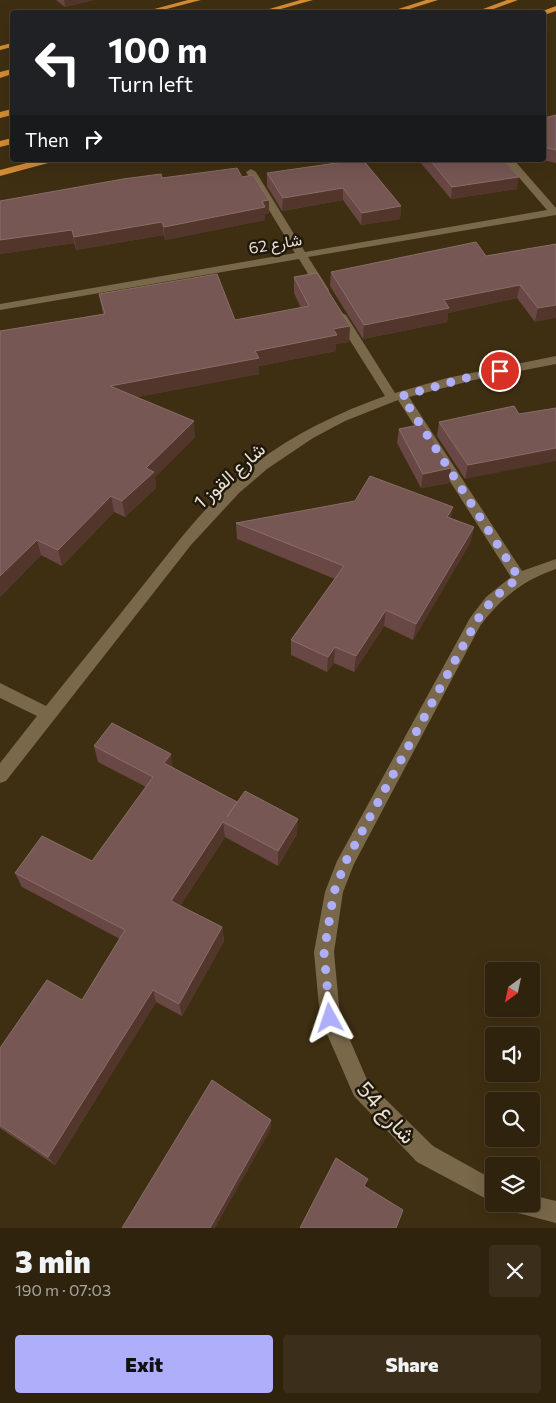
<!DOCTYPE html>
<html lang="en">
<head>
<meta charset="utf-8">
<style>
  :root { --surface:#2f230e; --page:#3b2f1c; --text:#f1f3f6; --muted:#a7a49e; --line:#4a402e; --accent:#aeaefa }
  body { margin:0; font-family:Commissioner,Vazirmatn,sans-serif; background:var(--page); color:var(--text); height:100vh; display:flex; flex-direction:column; font-size:19px; white-space:nowrap }
  * { box-sizing:border-box; margin:0 }
  p { font-size:16px; color:var(--muted) }
  .icon { flex:none; width:28px; height:28px; fill:none; stroke:currentColor; stroke-width:2; stroke-linecap:round; stroke-linejoin:round }
  .map { position:relative; height:1228px; overflow:hidden }
  .sheet { display:flex; flex-direction:column; background:var(--surface); flex:1 }
  .sheet>* { flex:none }
  .banner { position:absolute; left:10px; top:10px; width:536px; height:152px; border-radius:5px; box-shadow:0 5px 20px #0002,0 0 0 1px var(--line); background:#202124; color:#fff; overflow:hidden }
  .needle { width:32px; rotate:213deg }
  .tools { position:absolute; left:485px; top:962px; display:grid; gap:10px }
  .tools a { display:grid; place-items:center; width:55px; height:55px; border-radius:5px; background:var(--surface); box-shadow:0 5px 20px #0002,0 0 0 1px var(--line); font-size:25px }
  .pin { position:absolute; display:grid; place-items:center; width:42px; height:42px; color:#fff; margin:-21px; border:2px solid #fff; border-radius:50%; box-shadow:0 1px 5px #0007 }
  .me { position:absolute; width:55px; margin:-28px; rotate:355deg; stroke-linejoin:round; filter:drop-shadow(0 0 4px #0008) }
  .turn { display:flex; align-items:center; gap:18px; height:105px; padding:0 15px; font-size:22px }
  .turn .icon { width:65px; height:65px; stroke-width:2.5 }
  .turn b { display:block; font-size:35px; line-height:42px }
  .then { display:flex; align-items:center; height:48px; padding:0 15px; background:#0003; gap:10px; font-size:19px }
  .round { display:grid; place-items:center; flex:none; width:52px; height:52px; border-radius:5px; background:var(--page) }
  .head { display:flex; align-items:center; justify-content:space-between; height:85px; padding:0 15px }
  h1 { font-size:30px; font-weight:800; line-height:38px }
  .primary-button { display:flex; gap:10px; margin-top:auto; padding:10px 15px }
  .primary-button a { flex:1; height:58px; border-radius:5px; background:var(--accent); color:#111; font-size:20px; font-weight:800; line-height:58px; text-align:center }
  .primary-button a+a { background:var(--page); color:var(--text) }
  .map>svg:first-child { display:block }
</style>
</head>
<body>
<div class="map">
<svg width="556" height="1228" viewBox="0 0 556 1228">
  <rect width="100%" height="100%" fill="#3f2f12"/>
  <g fill="none" stroke-linecap="round" stroke-linejoin="round">
    <!-- minor -->
    <g fill="#79684a" fill-rule="evenodd">
      <polygon points="504,160 514,160 556,208 556,215 308,257 329,290 327,292 319,292 299,259 0,310 0,304 295,253 246,172 251,169 256,172 305,252 547,210"/>
      <path d="M340 312 346 315 395 393 447 378 556 356V364L474 380 409 397 522 571 556 559V569C523 580 500 599 480 626L354 864 343 892 334 952 340 1017 368 1082 433 1146 494 1180V1203L417 1162 354 1096 320 1018 314 952 325 892 337 861 470 618 486 597 511 577 398 400 345 421 313 438 267 469 239 493 191 545 6 781 0 783V763L37 716 0 698V683L46 706C76 668 107 631 137 593 170 552 201 509 242 474 284 439 334 414 385 396L334 315Z"/>
      <polygon points="531,1195 556,1201 556,1223 514,1212 511,1204 531,1204"/>
    </g>
    <!-- highway -->
    <g fill="#d58c35" fill-rule="evenodd">
      <polygon points="188,0 201,0 155,12 143,12"/>
      <polygon points="300,0 313,0 270,12 259,12"/>
      <polygon points="426,0 438,0 400,12 389,12"/>
      <polygon points="507,0 518,0 485,12 475,12"/>
      <polygon points="556,6 556,11 544,15 544,12 540,12"/>
      <polygon points="12,43 12,47 0,50 0,46"/>
      <polygon points="12,69 12,74 0,78 0,72"/>
      <polygon points="12,109 12,115 0,118 0,112"/>
      <polygon points="12,138 12,144 0,147 0,141"/>
      <polygon points="38,160 54,160 52,162 0,176 0,170"/>
    </g>
  </g>
  <!-- wall -->
  <g fill="#684745">
    <polygon points="56,0 94,0 65,7"/>
    <polygon points="556,115 556,163 543,160 544,118"/>
    <polygon points="357,160 401,206 400,219 361,225 343,200 282,211 267,186 267,173"/>
    <polygon points="421,160 503,160 517,189 451,199 420,162"/>
    <polygon points="162,178 269,200 269,213 265,214 265,220 165,240 164,235 76,250 74,243 0,254 0,201"/>
    <polygon points="556,244 535,322 517,298 448,313 447,322 363,339 330,286 331,272 486,256"/>
    <polygon points="294,277 350,326 349,342 336,344 336,351 259,366 259,374 137,397 195,437 155,477 156,488 125,517 114,512 62,566 41,555 0,597 0,331 103,314 99,294 235,320 301,308 294,293"/>
    <polygon points="514,406 465,479 437,436 439,422"/>
    <polygon points="399,429 451,468 449,483 421,488 397,443"/>
    <polygon points="451,518 474,527 470,543 413,640 384,626 354,672 334,663 327,672 291,655 291,640 335,579 237,539 236,523"/>
    <polygon points="94,746 173,768 297,834 278,866 225,837 180,906 222,927 224,941 182,1016 156,1002 55,1165 0,1128 0,1048 82,1000 120,939 22,887 15,873 92,861 146,787 98,762"/>
  </g>
  <!-- shaded-wall -->
  <g fill="#52362b">
    <polygon points="64,0 94,0 65,7"/>
    <polygon points="519,177 517,189 451,199 452,187"/>
    <polygon points="343,188 343,200 282,211 283,198"/>
    <polygon points="269,200 269,213 265,214 265,220 165,240 164,227"/>
    <polygon points="401,206 400,219 361,225 362,213"/>
    <polygon points="162,222 164,235 76,250 74,237"/>
    <polygon points="72,230 74,243 0,254 0,240"/>
    <polygon points="520,285 517,298 448,313 447,322 363,339 364,325 444,300"/>
    <polygon points="556,305 556,318 535,322 538,308"/>
    <polygon points="350,326 349,342 336,344 336,351 259,366 259,374 112,402 110,386 255,351 333,329"/>
    <polygon points="194,421 195,437 155,477 156,488 125,517 122,501 146,468"/>
    <polygon points="556,448 556,461 465,479 468,465"/>
    <polygon points="451,468 449,483 421,488 423,474"/>
    <polygon points="111,496 114,512 62,566 58,550"/>
    <polygon points="453,507 450,524 447,517"/>
    <polygon points="474,527 470,543 413,640 416,624"/>
    <polygon points="37,540 41,555 0,597 0,576"/>
    <polygon points="386,610 384,626 354,672 356,656"/>
    <polygon points="335,647 334,663 327,672 328,657"/>
    <polygon points="171,754 173,770 164,763"/>
    <polygon points="298,819 297,834 278,866 278,851"/>
    <polygon points="223,822 225,837 174,915 171,901"/>
    <polygon points="222,927 224,941 182,1016 179,1004"/>
    <polygon points="153,990 156,1002 55,1165 48,1157"/>
    <polygon points="271,1120 271,1129 215,1228 210,1228"/>
  </g>
  <!-- building -->
  <g fill="#765754" stroke="#886d68">
    <polygon points="556,115 556,150 544,147 544,118"/>
    <polygon points="357,160 363,160 401,206 362,213 343,188 283,198 267,173"/>
    <polygon points="430,160 503,160 519,177 452,187"/>
    <polygon points="237,168 242,177 253,175 269,200 262,201 265,207 164,227 162,222 74,237 72,230 0,240 0,201 123,179 161,174 162,178"/>
    <polygon points="476,242 486,256 556,244 556,305 538,308 520,285 444,300 449,308 364,325 331,272"/>
    <polygon points="317,273 350,326 333,329 337,335 255,351 259,358 110,386 194,421 146,468 154,472 122,501 111,496 58,550 37,540 0,576 0,331 105,314 99,294 217,274 235,320 309,306 294,277"/>
    <polygon points="514,406 519,414 556,408 556,448 468,465 439,422"/>
    <polygon points="423,424 451,468 423,474 399,429"/>
    <polygon points="370,476 453,507 447,517 474,527 416,624 386,610 356,656 335,647 328,657 291,640 344,566 236,523 355,501"/>
    <polygon points="112,723 171,754 164,763 237,802 227,817 245,791 298,819 278,851 223,822 171,901 222,927 179,1004 153,990 48,1157 0,1125 0,1048 47,980 82,1000 125,930 15,873 42,836 92,861 153,777 94,746"/>
    <polygon points="212,1080 271,1120 210,1228 122,1228"/>
    <polygon points="336,1158 368,1179 364,1186 403,1210 396,1228 300,1228"/>
  </g>
  <g fill="none" stroke-linecap="round" stroke-linejoin="round">
    <!-- route -->
    <path stroke="#aeaefa" stroke-width="9" stroke-dasharray="0 16.2" d="M330 1018 324 952 334 892 346 861 476 622C488 603 501 590 519 578L402 396 466 378 500 371"/>
  </g>
  <g text-anchor="middle" dominant-baseline="central" stroke-width="5" stroke-linejoin="round" paint-order="stroke">
    <!-- far-street labels -->
    <g font-size="16" fill="#ebe1d0" stroke="#1f180c">
      <text transform="translate(275 243) rotate(-10)">شارع 62</text>
    </g>
    <!-- street labels -->
    <g font-size="19" fill="#ebe1d0" stroke="#1f180c">
      <text transform="translate(229 475) rotate(-42)">شارع القوز 1</text>
    </g>
    <!-- near-street labels -->
    <g font-size="22" fill="#ebe1d0" stroke="#1f180c">
      <text transform="translate(387 1112) rotate(48)">شارع 54</text>
    </g>
  </g>
</svg>
<div class="tools">
<a><svg class="needle" viewBox="-14 -14 28 28"><path d="M0-13l5 13h-10z" fill="#e53935"/><path d="M0 13l5-13h-10z" fill="#a7a49e"/></svg></a>
<a><svg class="icon" aria-label="sound" viewBox="0 0 24 24"><path d="M4 9h4l5-4v14l-5-4H4zM17 9q2 3 0 6"/></svg></a>
<a><svg class="icon" aria-label="search" viewBox="0 0 24 24"><circle cx="10" cy="10" r="6"/><path d="M15 15l6 6"/></svg></a>
<a><svg class="icon" aria-label="layers" viewBox="0 0 24 24"><path d="M12 4l9 5-9 5-9-5zM3 14l9 5 9-5"/></svg></a>
</div>
<div class="pin" style="left:500px;top:371px;background:#d93025"><svg class="icon" aria-label="arrive" viewBox="0 0 24 24"><path d="M6 21V4h12l-3 4 3 4H6"/></svg></div>
<svg class="me" style="left:330px;top:1018px" viewBox="-20 -20 40 40"><path d="M0-17L14 15 0 8-14 15z" fill="#aeaefa" stroke="#fff" stroke-width="4"/></svg>
<div class="banner">
<div class="turn"><svg class="icon" aria-label="left" viewBox="0 0 24 24"><path d="M17 20v-9H6M10 6l-5 5 5 5"/></svg><div><b>100 m</b>Turn left</div></div>
<div class="then">Then<svg class="icon" aria-label="right" viewBox="0 0 24 24"><path d="M7 20v-9h11M14 6l5 5-5 5"/></svg></div>
</div>
</div>
<section class="sheet">
<div class="head"><div><h1>3 min</h1><p>190 m · 07:03</p></div><a class="round"><svg class="icon" aria-label="close" viewBox="0 0 24 24"><path d="M6 6l12 12M18 6L6 18"/></svg></a></div>
<div class="primary-button"><a>Exit</a><a>Share</a></div>
</section>
</body>
</html>
